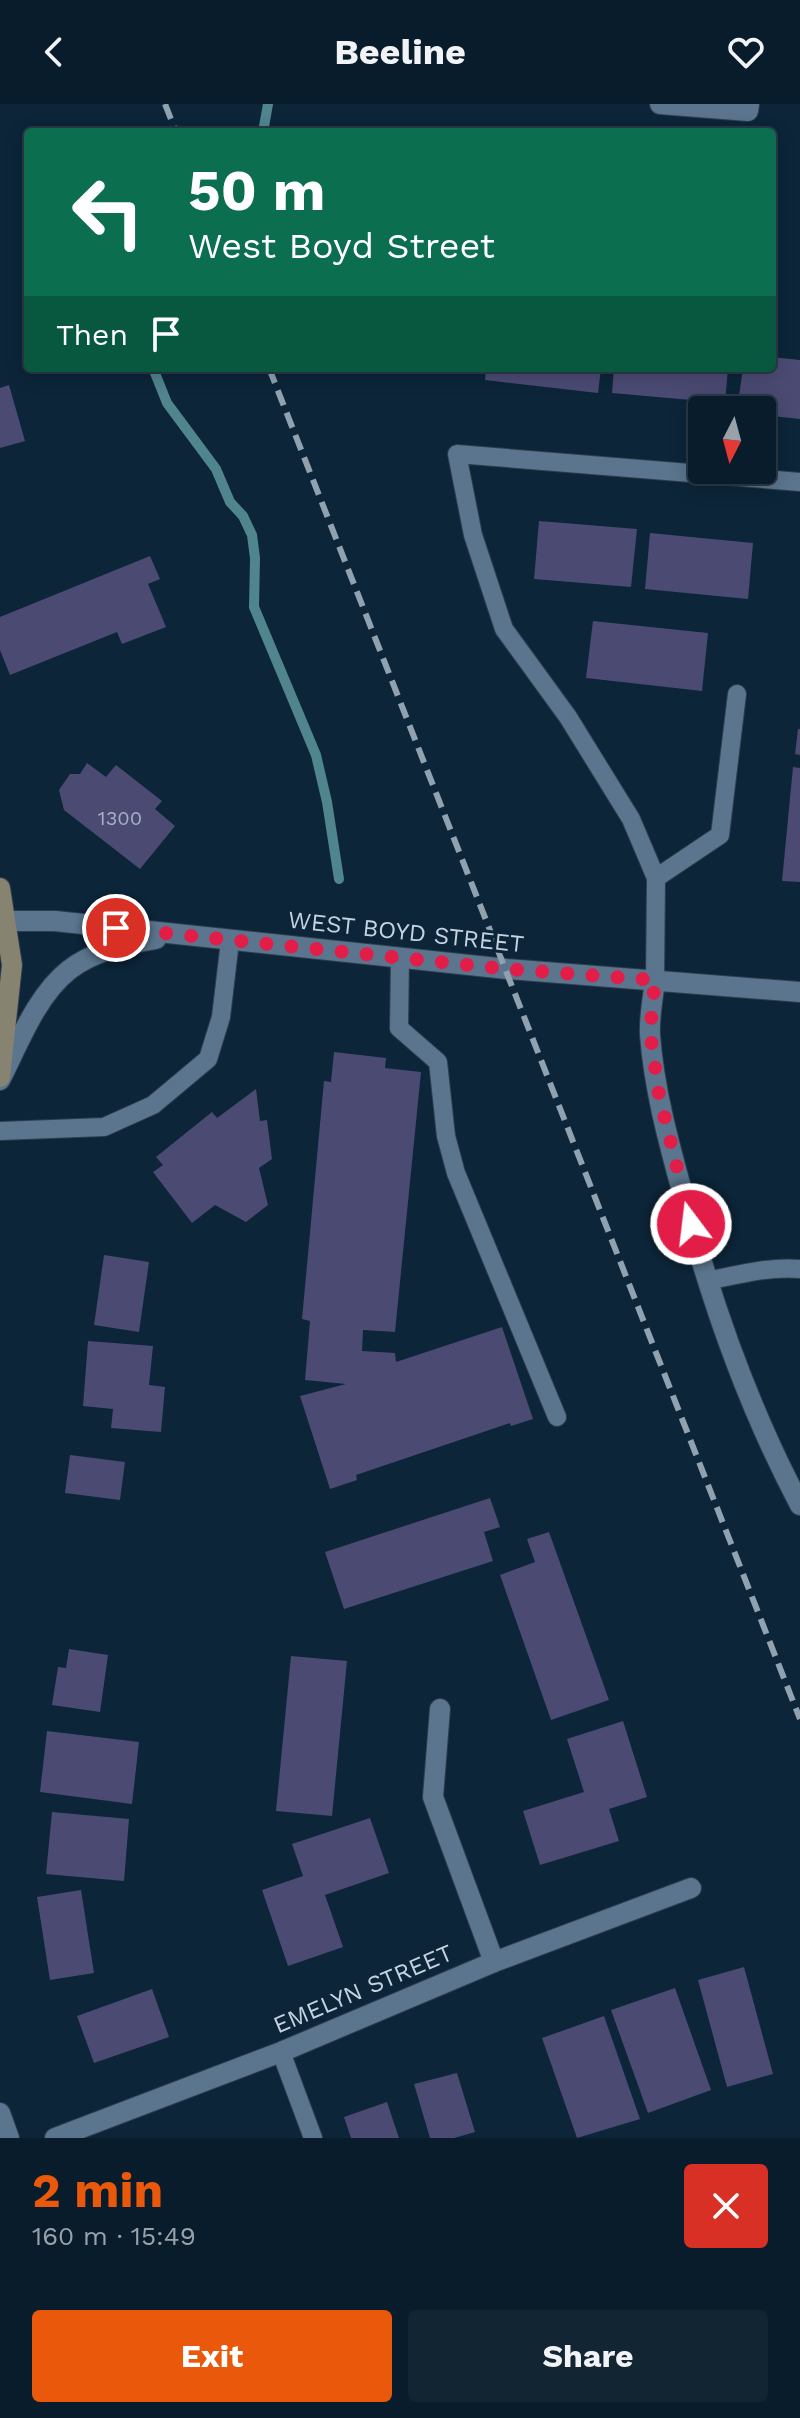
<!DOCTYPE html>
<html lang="en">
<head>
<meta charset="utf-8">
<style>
  :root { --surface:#091c2b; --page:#122533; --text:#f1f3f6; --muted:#99a1a9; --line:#293a47; --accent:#ea580c }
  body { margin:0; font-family:"Work Sans",sans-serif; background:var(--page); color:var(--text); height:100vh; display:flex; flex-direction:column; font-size:30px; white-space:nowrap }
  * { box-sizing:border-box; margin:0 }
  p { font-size:26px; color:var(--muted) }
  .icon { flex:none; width:44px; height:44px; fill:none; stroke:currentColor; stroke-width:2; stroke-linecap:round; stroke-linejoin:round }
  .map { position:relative; height:2034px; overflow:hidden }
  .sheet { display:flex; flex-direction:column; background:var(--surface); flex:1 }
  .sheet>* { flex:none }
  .hud { position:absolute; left:24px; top:24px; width:752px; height:244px; border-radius:8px; box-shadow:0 4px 20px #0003,0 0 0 2px var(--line); background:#0b6e4f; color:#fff; overflow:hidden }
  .needle { width:52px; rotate:186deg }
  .fabs { position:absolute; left:688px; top:292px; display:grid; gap:16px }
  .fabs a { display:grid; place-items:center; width:88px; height:88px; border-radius:8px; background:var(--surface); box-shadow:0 4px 20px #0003,0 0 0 2px var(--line); font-size:40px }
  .pin { position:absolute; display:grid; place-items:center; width:68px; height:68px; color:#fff; margin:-34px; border:4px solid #fff; border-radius:50%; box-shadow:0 2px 8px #0007 }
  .me { position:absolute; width:88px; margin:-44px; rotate:345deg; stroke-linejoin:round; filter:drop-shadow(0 0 6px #0008) }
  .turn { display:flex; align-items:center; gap:28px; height:168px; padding:0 32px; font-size:36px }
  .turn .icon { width:104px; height:104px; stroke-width:2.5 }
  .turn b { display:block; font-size:56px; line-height:68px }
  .then { display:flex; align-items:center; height:76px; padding:0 32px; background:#0003; gap:16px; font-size:30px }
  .round { display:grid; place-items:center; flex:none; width:84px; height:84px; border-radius:8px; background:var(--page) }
  .overview { display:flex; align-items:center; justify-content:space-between; height:136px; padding:0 32px }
  h1 { font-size:48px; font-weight:700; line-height:60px; color:var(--accent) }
  .primary-button { display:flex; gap:16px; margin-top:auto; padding:16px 32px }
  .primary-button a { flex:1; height:92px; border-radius:8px; background:var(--accent); color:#fff; font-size:32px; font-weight:700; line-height:92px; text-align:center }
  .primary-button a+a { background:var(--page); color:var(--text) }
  header { display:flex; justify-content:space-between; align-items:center; height:104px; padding:0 32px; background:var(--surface); font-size:36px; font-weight:700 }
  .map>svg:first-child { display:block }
</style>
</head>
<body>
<header><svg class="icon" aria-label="back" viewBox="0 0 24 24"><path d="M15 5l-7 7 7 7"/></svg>Beeline<svg class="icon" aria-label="heart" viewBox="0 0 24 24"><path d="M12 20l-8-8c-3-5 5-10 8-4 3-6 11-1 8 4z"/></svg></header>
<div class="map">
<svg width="800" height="2034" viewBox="0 0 800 2034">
  <rect width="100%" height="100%" fill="#0c2539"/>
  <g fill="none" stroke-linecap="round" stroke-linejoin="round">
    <!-- stream -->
    <g stroke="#50858d" stroke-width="10">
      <polyline points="263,28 268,0"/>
      <polyline points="153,264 167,299 216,365 230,398 243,412 252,431 255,454 254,503 316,651 327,698 339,775"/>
    </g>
  </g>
  <!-- building -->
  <g fill="#4b4a73">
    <polygon points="772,253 800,256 800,315 762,311 762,306 737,306 743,264 772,264"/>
    <polygon points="486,264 601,264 598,289 485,276"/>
    <polygon points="614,264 728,264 725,299 612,289"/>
    <polygon points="9,281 25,337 0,344 0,284"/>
    <polygon points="539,417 637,425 631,483 534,475"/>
    <polygon points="650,429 753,439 748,495 645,485"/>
    <polygon points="150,452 160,475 148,480 166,523 122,540 117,528 10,571 0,546 0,513"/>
    <polygon points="593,517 708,529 702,587 586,574"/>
    <polygon points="798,625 800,625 800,651 795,650"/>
    <polygon points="87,659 106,673 116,661 162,697 155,705 175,722 140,765 64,706 59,686 70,670 80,670"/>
    <polygon points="793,663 800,664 800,778 782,777"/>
    <polygon points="334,948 386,954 385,964 421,968 395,1228 363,1226 362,1247 395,1249 396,1258 502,1223 533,1315 511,1322 510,1319 356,1371 357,1376 330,1385 300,1292 346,1280 305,1276 310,1217 302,1215 324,977 331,978"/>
    <polygon points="256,985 260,1017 267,1016 272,1055 259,1064 268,1101 246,1118 215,1101 192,1119 153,1068 163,1061 156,1053 212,1008 217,1014"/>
    <polygon points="104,1151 149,1158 139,1228 94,1221"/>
    <polygon points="88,1237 153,1242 149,1281 165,1283 161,1328 111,1324 113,1305 83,1302"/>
    <polygon points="70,1351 125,1358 120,1396 65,1389"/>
    <polygon points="490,1394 500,1423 484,1428 493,1457 344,1505 325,1448"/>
    <polygon points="549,1428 609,1596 551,1616 500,1471 535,1458 527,1435"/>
    <polygon points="69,1545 108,1551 100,1608 52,1601 58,1563 66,1564"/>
    <polygon points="291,1552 347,1557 332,1712 276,1707"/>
    <polygon points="623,1617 647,1693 609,1705 619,1737 540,1761 523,1707 584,1688 567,1635"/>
    <polygon points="47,1627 139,1638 132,1700 40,1688"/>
    <polygon points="52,1708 129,1715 124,1777 46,1770"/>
    <polygon points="370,1714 389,1769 325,1791 343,1843 288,1862 262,1786 303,1772 292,1740"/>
    <polygon points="81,1786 94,1869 50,1876 37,1793"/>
    <polygon points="744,1863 773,1970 727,1983 698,1876"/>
    <polygon points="675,1884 711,1986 648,2009 611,1906"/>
    <polygon points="152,1885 169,1933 94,1959 77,1912"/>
    <polygon points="604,1912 640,2015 577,2034 542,1934"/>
    <polygon points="457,1969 475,2028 454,2034 430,2034 414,1980"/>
    <polygon points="387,1998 399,2034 351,2034 344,2013"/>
  </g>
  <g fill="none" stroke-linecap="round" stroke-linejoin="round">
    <!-- service casing -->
    <g stroke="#2f3d4e" stroke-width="20">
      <g id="service">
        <polyline points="656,774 720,731 737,590"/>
        <polyline points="400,854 399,924 438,958 446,1032 456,1069 557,1313"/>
        <polyline points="655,876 656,774 631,715 568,613 504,525 473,431 457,350 800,378"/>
        <polyline points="0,1027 104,1023 153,1001 208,955 221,913 230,837"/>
        <path d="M707 1177C737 1171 769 1162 800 1165"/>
        <polyline points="281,1948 313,2034"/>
      </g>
    </g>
    <!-- minor casing -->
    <g stroke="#2f3d4e" stroke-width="22">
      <g id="minor">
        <polyline points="660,0 748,7 749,0"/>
        <path d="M655 876C653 894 649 913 650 931 654 984 668 1036 682 1087 710 1195 747 1301 800 1401"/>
        <polyline points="440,1605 433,1693 494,1858"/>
        <polyline points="0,2009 9,2034"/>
        <polyline points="55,2034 281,1948 494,1858 691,1784"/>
      </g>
    </g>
    <!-- tertiary casing -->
    <g stroke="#2f3d4e" stroke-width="22">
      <g id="tertiary">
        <polyline points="0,817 55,817 507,865 800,888"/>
        <path d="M0 976C19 939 36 892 69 866 93 847 127 840 156 835"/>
      </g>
    </g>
    <!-- secondary casing -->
    <g stroke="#2f3d4e" stroke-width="22">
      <polyline id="secondary" points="0,784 12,861 0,973"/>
    </g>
    <!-- service -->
    <use href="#service" stroke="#5b758e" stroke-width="18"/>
    <!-- minor -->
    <use href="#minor" stroke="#5b758e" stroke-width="20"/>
    <!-- tertiary -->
    <use href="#tertiary" stroke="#5b758e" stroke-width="20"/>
    <!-- secondary -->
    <use href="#secondary" stroke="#868371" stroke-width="20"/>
    <!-- rail -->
    <g stroke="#90a1b0" stroke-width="6" stroke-dasharray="16 8" stroke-linecap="butt">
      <polyline points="165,0 176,28"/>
      <polyline points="269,264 800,1615"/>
    </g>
  </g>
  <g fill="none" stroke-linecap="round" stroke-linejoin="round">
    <!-- route -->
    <polyline stroke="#e11d48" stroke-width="14" stroke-dasharray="0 25.2" points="116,824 507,865 655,876 650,928 659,991 691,1120"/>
  </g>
  <g text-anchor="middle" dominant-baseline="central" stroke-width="6" stroke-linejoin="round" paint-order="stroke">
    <!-- number labels -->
    <g font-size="20" fill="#a6b1c6">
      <text x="120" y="714">1300</text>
    </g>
    <!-- street labels -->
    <g font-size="24" fill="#c5d3e1" stroke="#0c2539">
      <text transform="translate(406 828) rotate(6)">WEST BOYD STREET</text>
      <text transform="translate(363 1885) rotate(-23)">EMELYN STREET</text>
    </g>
  </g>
</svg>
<div class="fabs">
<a><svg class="needle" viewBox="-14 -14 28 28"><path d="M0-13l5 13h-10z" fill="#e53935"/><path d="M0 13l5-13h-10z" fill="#99a1a9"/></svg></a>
</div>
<div class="pin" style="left:116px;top:824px;background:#d93025"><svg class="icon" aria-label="arrive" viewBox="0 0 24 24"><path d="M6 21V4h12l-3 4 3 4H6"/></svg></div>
<svg class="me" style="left:691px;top:1120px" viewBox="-20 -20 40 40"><circle r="17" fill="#e11d48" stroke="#fff" stroke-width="3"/><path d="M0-11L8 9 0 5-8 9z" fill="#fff"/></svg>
<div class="hud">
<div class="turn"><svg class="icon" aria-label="left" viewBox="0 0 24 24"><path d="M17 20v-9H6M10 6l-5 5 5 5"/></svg><div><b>50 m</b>West Boyd Street</div></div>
<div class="then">Then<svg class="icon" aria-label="arrive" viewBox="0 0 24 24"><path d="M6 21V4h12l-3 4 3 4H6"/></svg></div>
</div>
</div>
<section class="sheet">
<div class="overview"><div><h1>2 min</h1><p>160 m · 15:49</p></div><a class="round" style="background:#d93025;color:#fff"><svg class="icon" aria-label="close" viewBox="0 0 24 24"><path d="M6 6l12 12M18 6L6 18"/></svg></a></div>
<div class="primary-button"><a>Exit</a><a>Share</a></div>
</section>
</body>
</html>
